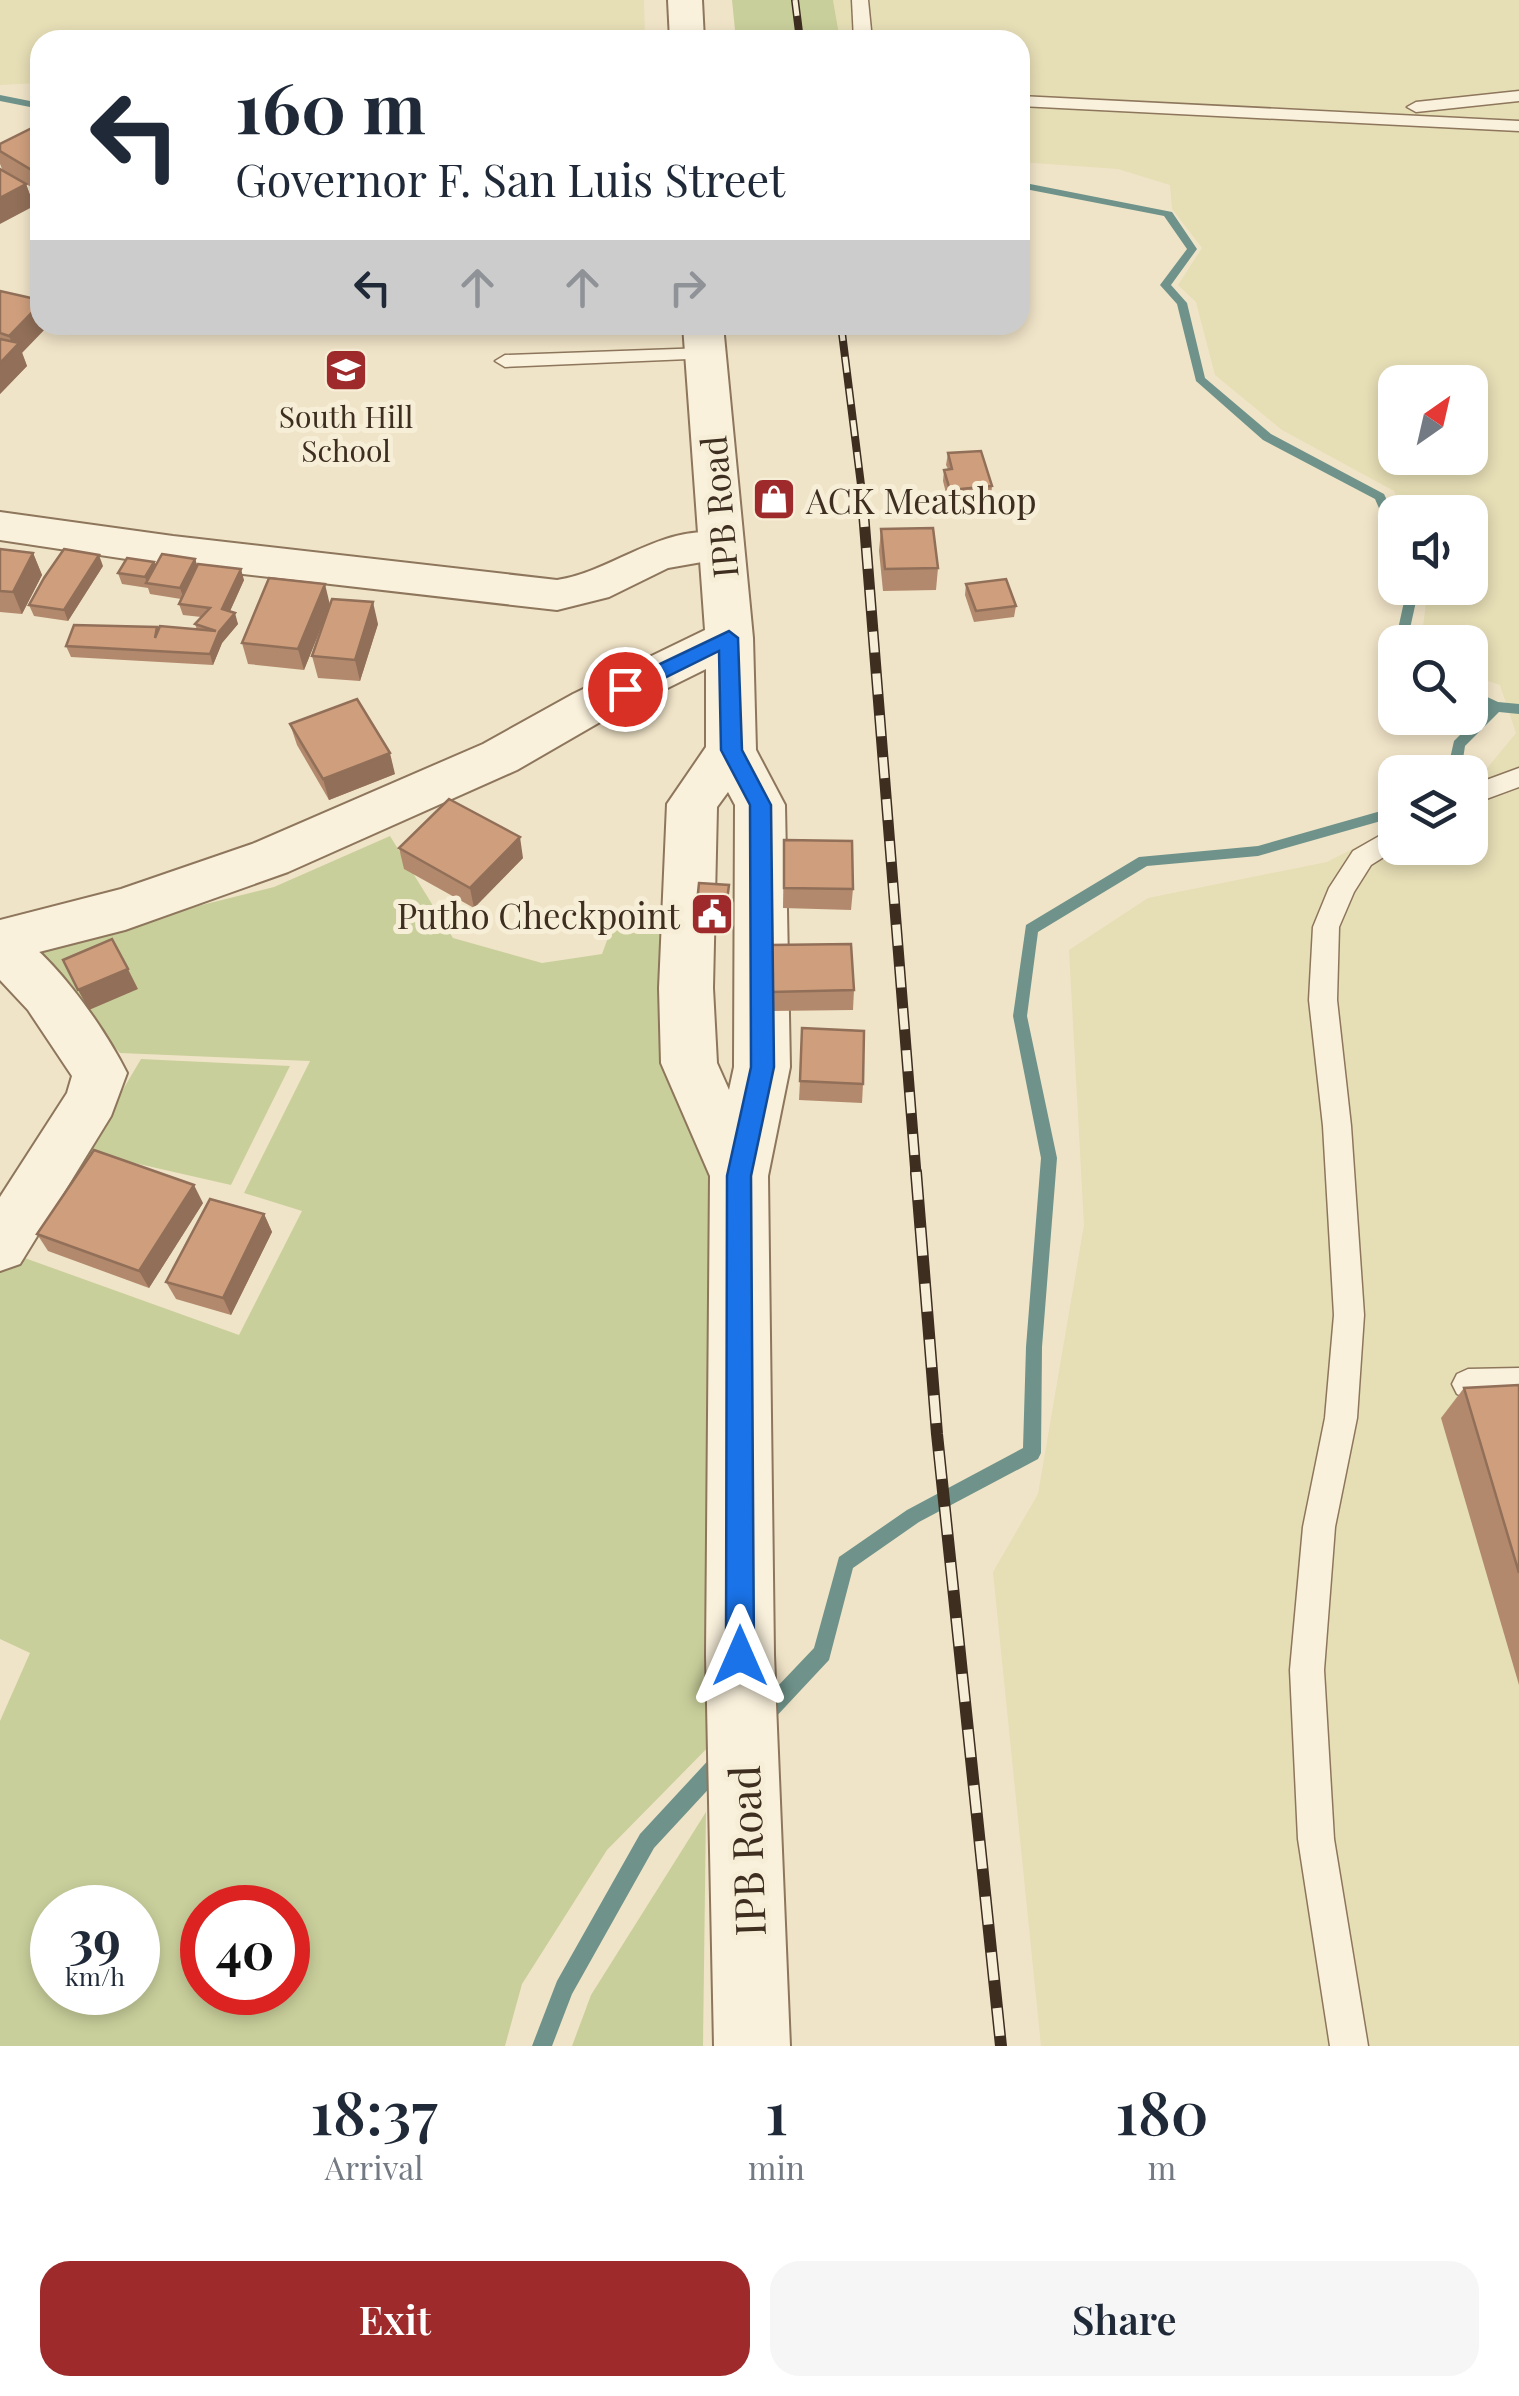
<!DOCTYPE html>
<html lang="en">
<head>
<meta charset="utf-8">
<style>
  :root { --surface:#fff; --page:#f6f6f7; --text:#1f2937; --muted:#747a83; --accent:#9e2a2b }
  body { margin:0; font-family:"Playfair Display",serif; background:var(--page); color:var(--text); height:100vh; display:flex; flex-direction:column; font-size:38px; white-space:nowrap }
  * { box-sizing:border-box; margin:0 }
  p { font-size:32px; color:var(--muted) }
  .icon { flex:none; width:55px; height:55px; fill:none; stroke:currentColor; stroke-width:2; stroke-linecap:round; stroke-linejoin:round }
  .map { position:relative; height:2046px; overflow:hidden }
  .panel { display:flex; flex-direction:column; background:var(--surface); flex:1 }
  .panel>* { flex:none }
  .guide { position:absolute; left:30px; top:30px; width:1000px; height:305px; border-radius:30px; box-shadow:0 5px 15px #0003; background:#fff; color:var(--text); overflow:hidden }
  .needle { width:65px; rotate:34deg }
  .fabs { position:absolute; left:1378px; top:365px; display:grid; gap:20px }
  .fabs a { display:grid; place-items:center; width:110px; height:110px; border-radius:20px; background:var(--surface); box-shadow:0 5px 15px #0003; font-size:50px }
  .speed { position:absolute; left:30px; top:1885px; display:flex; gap:20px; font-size:50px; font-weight:700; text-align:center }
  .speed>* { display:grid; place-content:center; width:130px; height:130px; border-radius:50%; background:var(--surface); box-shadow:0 5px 15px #0003; line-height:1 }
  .speed small { font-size:25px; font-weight:400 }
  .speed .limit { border:15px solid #d22; background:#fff; color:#111 }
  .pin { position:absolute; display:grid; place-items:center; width:85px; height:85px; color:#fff; margin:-42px; border:5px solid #fff; border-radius:50%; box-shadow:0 2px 10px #0007 }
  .me { position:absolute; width:110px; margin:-55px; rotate:0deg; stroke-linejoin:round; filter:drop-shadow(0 0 8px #0008) }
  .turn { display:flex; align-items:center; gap:35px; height:210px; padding:0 40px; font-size:45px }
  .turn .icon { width:130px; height:130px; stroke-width:2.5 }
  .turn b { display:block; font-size:70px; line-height:85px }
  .lanes { display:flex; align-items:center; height:95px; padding:0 40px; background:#0003; justify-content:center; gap:50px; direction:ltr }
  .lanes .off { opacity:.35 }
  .eta { display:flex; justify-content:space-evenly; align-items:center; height:170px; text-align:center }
  .eta b { font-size:60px; font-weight:600; line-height:70px }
  .button { display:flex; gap:20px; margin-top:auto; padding:20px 40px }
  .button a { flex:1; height:115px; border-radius:30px; background:var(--accent); color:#fff; font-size:40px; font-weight:600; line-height:115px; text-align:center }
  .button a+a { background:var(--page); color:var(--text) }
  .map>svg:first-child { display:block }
</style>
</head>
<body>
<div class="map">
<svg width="1519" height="2046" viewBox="0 0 1519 2046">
  <rect width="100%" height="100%" fill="#f0e4c8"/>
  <!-- farmland -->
  <g fill="#e6deb5" fill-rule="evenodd">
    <polygon points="0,0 644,0 645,40 40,40 40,83 0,85"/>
    <path d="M833 0H1519V2046H1041L993 1572 1038 1494 1084 1225 1069 950 1148 898 1327 862 1395 827V848H1470V789L1516 733 1500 685 1470 675V642H1421L1428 588H1470V512H1403L1394 491 1282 430 1215 375 1196 302 1178 285 1202 248 1172 209 1170 185 1118 169 1020 162V40H840ZM1395 382H1470V458H1395Z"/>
  </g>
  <!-- green -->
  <g fill="#c9cf9b" fill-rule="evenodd">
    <polygon points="732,0 833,0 840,40 736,40"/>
    <path d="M390 836 453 938 542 963 602 954 609 935 602 910 664 916 720 1185 729 1726 607 1850 522 1984 505 2046H0V1721L30 1653 0 1639V1266L8 1252 239 1335 302 1211 244 1193 310 1061 120 1053 75 1003 37 946 274 887ZM52 1908H138V1992H52ZM202 1908H288V1992H202Z"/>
    <polygon points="141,1059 290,1066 231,1185 86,1152"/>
    <polygon points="706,1812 703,2046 572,2046 591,1995"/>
  </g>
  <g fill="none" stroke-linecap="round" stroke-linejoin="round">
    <!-- stream -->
    <g fill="#6f938a" fill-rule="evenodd">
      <polygon points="0,95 40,103 40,109 0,101"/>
      <polygon points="1020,182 1172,212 1197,249 1171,285 1187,303 1205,378 1271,434 1384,494 1395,517 1395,535 1389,531 1375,499 1263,440 1196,381 1177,304 1160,285 1187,249 1164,216 1020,188"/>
      <polygon points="1407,588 1419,588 1407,642 1395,643"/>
      <polygon points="1470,689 1498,702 1519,704 1519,714 1499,712 1465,746 1461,772 1447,772 1454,741 1487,708 1470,700"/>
      <polygon points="1395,807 1395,817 1258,856 1147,866 1038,932 1027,1016 1057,1158 1042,1347 1041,1453 1038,1459 919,1522 853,1568 829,1660 772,1721 765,1723 758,1721 756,1714 758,1707 814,1648 839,1557 907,1510 1023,1448 1026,1347 1041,1158 1013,1016 1026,925 1139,857 1258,846"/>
      <polygon points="722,1750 729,1753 732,1760 729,1767 654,1848 572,1994 552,2046 532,2046 557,1981 640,1834 715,1753"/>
    </g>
    <!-- service casing -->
    <g stroke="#8d765c" stroke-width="3">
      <g id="service">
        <polygon points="852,0 868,0 872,40 854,40"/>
        <polygon points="1519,91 1519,101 1416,112 1407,107 1416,102"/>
        <polygon points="1020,96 1519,121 1519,131 1020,106"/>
        <polygon points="705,348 712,350 715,354 712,358 505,367 495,361 505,355"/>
        <polygon points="1519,768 1519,787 1470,805 1470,786"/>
        <polygon points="1395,827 1395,848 1398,848 1371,865 1354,892 1339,927 1337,1000 1351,1126 1364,1315 1357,1418 1335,1527 1324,1670 1334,1839 1368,2046 1330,2046 1298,1839 1290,1670 1303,1527 1325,1418 1334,1315 1323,1126 1309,1000 1313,927 1329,888 1353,851"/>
        <polygon points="1519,1368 1519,1398 1468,1399 1457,1394 1452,1384 1457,1374 1468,1369"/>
      </g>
    </g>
    <!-- minor casing -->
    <g stroke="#8d765c" stroke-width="4">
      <g id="minor">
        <path d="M0 512 173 536 557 580C617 571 667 517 736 536L743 546 736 556 668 568 609 597 557 610 173 566 0 540Z"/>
        <path d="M0 926C46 941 105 1029 127 1073L111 1116 20 1264 0 1271V1197L67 1093 72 1076 28 1010 0 980Z"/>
      </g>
    </g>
    <!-- tertiary casing -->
    <g stroke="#8d765c" stroke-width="4">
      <g id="tertiary">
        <polygon points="668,0 702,0 704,40 670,40"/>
        <path d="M683 325H723L753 638 756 750 785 805 790 1067 768 1176 774 1655 790 2046H714L706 1655 710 1176 661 1063 659 988 667 804 706 747V669L607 718 517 770 288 872 125 930 0 962V920L121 889 252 844 483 744 573 694 705 630ZM728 792 735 805 734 1067 729 1090 717 1063 713 988 717 807Z"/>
      </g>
    </g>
    <!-- service -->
    <use href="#service" fill="#faf1dc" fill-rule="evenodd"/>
    <!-- minor -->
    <use href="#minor" fill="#faf1dc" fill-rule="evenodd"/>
    <!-- tertiary -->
    <use href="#tertiary" fill="#faf1dc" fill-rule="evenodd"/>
    <!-- rail-far2 casing -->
    <g stroke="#3d2e20" stroke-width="8">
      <g id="rail-far2">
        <polyline points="795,0 800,40"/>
        <polyline points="841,325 864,509"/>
      </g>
    </g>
    <!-- rail-far1 casing -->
    <g stroke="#3d2e20" stroke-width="11">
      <polyline id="rail-far1" points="863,506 916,1174"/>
    </g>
    <!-- rail casing -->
    <g stroke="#3d2e20" stroke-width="12">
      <polyline id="rail" points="916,1172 937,1434 1001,2046"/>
    </g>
    <!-- rail-far2 -->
    <use href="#rail-far2" stroke="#f7eed8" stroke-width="5" stroke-dasharray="16" stroke-linecap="butt"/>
    <!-- rail-far1 -->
    <use href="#rail-far1" stroke="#f7eed8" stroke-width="8" stroke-dasharray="21" stroke-linecap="butt"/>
    <!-- rail -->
    <use href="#rail" stroke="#f7eed8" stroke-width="9" stroke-dasharray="28" stroke-linecap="butt"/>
  </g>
  <!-- wall -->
  <g fill="#b2896c">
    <polygon points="40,124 40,192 26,184 34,206 2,169 0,164 0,144"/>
    <polygon points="0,291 27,366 0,394"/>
    <polygon points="948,453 992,486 991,498 948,501 943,481 944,470 948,469 946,465"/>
    <polygon points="881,529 938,568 936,590 883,591 879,551"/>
    <polygon points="0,549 33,553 42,575 22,614 0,612"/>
    <polygon points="195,559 197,565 244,580 230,611 238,624 222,643 213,665 71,657 66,646 157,627 158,630 197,630 195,624 201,617 183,615 179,604 181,599 150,594 148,588 122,584 118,573 154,562 155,566"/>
    <polygon points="103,566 68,621 34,616 29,605"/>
    <polygon points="966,584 1016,606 1014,617 974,622 965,595"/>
    <polygon points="330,605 378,624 360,681 318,678 312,656 326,616 304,670 248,664 242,643"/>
    <polygon points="290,724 395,774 329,800 297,745"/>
    <polygon points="784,840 853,889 851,910 783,908"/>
    <polygon points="399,848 523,858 474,908 404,869"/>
    <polygon points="729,885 725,935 695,932 695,922"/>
    <polygon points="770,945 854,990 853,1010 771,1011"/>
    <polygon points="800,1081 863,1084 862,1103 799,1100"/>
    <polygon points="203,1203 149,1288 48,1251 37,1234"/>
    <polygon points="264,1214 272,1232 231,1315 176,1299 166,1282"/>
    <polygon points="1519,1385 1519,1685 1441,1418 1464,1388"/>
  </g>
  <!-- shaded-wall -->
  <g fill="#916f58">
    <polygon points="26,184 34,206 0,224 0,198"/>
    <polygon points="40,304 40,325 49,325 22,353 27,366 0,394 0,363 14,348 9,336"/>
    <polygon points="33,553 42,575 22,614 13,592"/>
    <polygon points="99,555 103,566 68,621 64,610"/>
    <polygon points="195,559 199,570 184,599 180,588"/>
    <polygon points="154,562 158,573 147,583 145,577"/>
    <polygon points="241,569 244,580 226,620 222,609"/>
    <polygon points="325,584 330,605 304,670 298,649"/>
    <polygon points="373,602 378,624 360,681 355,660"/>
    <polygon points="235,613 238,624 222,643 213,665 210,654 219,632"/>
    <polygon points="390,753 395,774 329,800 323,779"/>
    <polygon points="520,837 523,858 474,908 470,888"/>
    <polygon points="128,969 138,989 89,1010 78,990"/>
    <polygon points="194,1185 203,1203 149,1288 139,1271"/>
    <polygon points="264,1214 272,1232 231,1315 223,1298"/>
  </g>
  <!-- building -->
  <g fill="#cf9f7d" stroke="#916f58" stroke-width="2.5">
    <polygon points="40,124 40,175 0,151 0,144"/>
    <polygon points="0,169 26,184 0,198"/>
    <polygon points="0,291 40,300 40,304 9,336 0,333"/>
    <polygon points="0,339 19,343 0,363"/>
    <polygon points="981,451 992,486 950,490 944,470 952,469 948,453"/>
    <polygon points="933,528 938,568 885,569 881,529"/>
    <polygon points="0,549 33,553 13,592 0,591"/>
    <polygon points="64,549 99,555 64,610 29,605 44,578"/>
    <polygon points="162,554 195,559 180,588 146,583"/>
    <polygon points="127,558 154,562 145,577 118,573"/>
    <polygon points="198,564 241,569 222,609 235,613 219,632 210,654 66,646 74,625 157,627 155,638 160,626 216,631 195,624 210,608 179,604"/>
    <polygon points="269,578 325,584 298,649 242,643"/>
    <polygon points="1006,579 1016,606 976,611 966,584"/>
    <polygon points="332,599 373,602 355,660 312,656"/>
    <polygon points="357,699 390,753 323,779 290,724"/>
    <polygon points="449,799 520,837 470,888 399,848"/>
    <polygon points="784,840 852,841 853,889 784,888"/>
    <polygon points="699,883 729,885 724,924 695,922"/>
    <polygon points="112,939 128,969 78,990 63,960"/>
    <polygon points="851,944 854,990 771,992 770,945"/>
    <polygon points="802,1028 864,1031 863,1084 800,1081"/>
    <polygon points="94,1150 194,1185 139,1271 37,1234"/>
    <polygon points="210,1199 264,1214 223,1298 166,1282"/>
    <polygon points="1519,1385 1519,1573 1464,1388"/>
  </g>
  <!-- route -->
  <polygon fill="#1a73e8" stroke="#114b97" stroke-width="2.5" points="729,631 738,638 742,750 771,805 774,1067 751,1176 754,1656 750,1665 740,1670 730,1665 726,1656 727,1176 751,1067 750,805 721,750 719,651 632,694 625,696 615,689 618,684"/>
  <!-- icons -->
  <defs>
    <g id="school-square" transform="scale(2.25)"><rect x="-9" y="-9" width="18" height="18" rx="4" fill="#9e2a2b" stroke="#f7eed8"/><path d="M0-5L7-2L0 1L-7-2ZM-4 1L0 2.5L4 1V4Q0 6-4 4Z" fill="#fff"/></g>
    <g id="shop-square" transform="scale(2.25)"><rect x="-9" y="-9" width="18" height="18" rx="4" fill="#9e2a2b" stroke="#f7eed8"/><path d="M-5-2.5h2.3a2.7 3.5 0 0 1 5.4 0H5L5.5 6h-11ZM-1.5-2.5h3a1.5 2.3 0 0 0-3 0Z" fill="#fff"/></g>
    <g id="civic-square" transform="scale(2.25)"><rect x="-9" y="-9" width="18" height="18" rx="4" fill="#9e2a2b" stroke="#f7eed8"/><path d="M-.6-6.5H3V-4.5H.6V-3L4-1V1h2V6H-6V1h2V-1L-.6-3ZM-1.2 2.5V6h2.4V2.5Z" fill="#fff"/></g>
  </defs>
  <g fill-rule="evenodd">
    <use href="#school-square" x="346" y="370"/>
    <use href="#shop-square" x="774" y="499"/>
    <use href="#civic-square" x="712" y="914"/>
  </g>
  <g text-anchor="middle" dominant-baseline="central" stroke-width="10" stroke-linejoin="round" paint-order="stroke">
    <!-- far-poi labels -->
    <g font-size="30" fill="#3d2e20" stroke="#f7eed8">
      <text x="346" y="416">South Hill<tspan x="346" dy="34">School</tspan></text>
    </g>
    <!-- poi labels -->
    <g font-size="35" fill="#3d2e20" stroke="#f7eed8" text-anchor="start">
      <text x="806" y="499">ACK Meatshop</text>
      <text x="680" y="914" text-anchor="end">Putho Checkpoint</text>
    </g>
    <!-- street labels -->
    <g font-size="35" fill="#3d2e20" stroke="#f7eed8">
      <text transform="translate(718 507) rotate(-95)">IPB Road</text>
    </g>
    <!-- near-street labels -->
    <g font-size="42" fill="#3d2e20" stroke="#f7eed8">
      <text transform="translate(746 1851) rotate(-92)">IPB Road</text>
    </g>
  </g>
</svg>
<div class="fabs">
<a><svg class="needle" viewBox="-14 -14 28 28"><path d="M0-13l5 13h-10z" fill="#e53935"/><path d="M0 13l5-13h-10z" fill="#747a83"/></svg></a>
<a><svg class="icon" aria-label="sound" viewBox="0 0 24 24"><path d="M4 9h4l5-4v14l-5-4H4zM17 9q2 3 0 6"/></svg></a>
<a><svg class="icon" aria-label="search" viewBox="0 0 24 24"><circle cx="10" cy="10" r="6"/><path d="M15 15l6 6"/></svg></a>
<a><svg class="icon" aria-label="layers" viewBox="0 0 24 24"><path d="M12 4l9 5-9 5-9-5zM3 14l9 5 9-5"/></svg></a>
</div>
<div class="speed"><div>39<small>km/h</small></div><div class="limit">40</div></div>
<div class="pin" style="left:625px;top:689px;background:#d93025"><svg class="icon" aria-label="arrive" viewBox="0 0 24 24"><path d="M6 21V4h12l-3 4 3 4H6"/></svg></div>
<svg class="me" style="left:740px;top:1656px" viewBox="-20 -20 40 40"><path d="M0-17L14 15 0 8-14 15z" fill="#1a73e8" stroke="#fff" stroke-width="4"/></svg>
<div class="guide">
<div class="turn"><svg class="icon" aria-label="left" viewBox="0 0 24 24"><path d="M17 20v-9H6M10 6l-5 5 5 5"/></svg><div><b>160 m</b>Governor F. San Luis Street</div></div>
<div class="lanes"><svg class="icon" aria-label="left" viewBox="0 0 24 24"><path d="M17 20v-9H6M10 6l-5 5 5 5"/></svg><svg class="icon off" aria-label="ahead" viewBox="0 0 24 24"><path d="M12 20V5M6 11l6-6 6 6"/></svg><svg class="icon off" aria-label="ahead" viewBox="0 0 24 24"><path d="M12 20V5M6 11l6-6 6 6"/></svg><svg class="icon off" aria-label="right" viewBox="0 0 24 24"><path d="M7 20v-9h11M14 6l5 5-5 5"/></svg></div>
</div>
</div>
<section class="panel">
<div class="eta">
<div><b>18:37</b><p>Arrival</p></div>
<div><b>1</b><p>min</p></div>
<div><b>180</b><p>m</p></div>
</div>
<div class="button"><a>Exit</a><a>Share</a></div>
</section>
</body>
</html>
